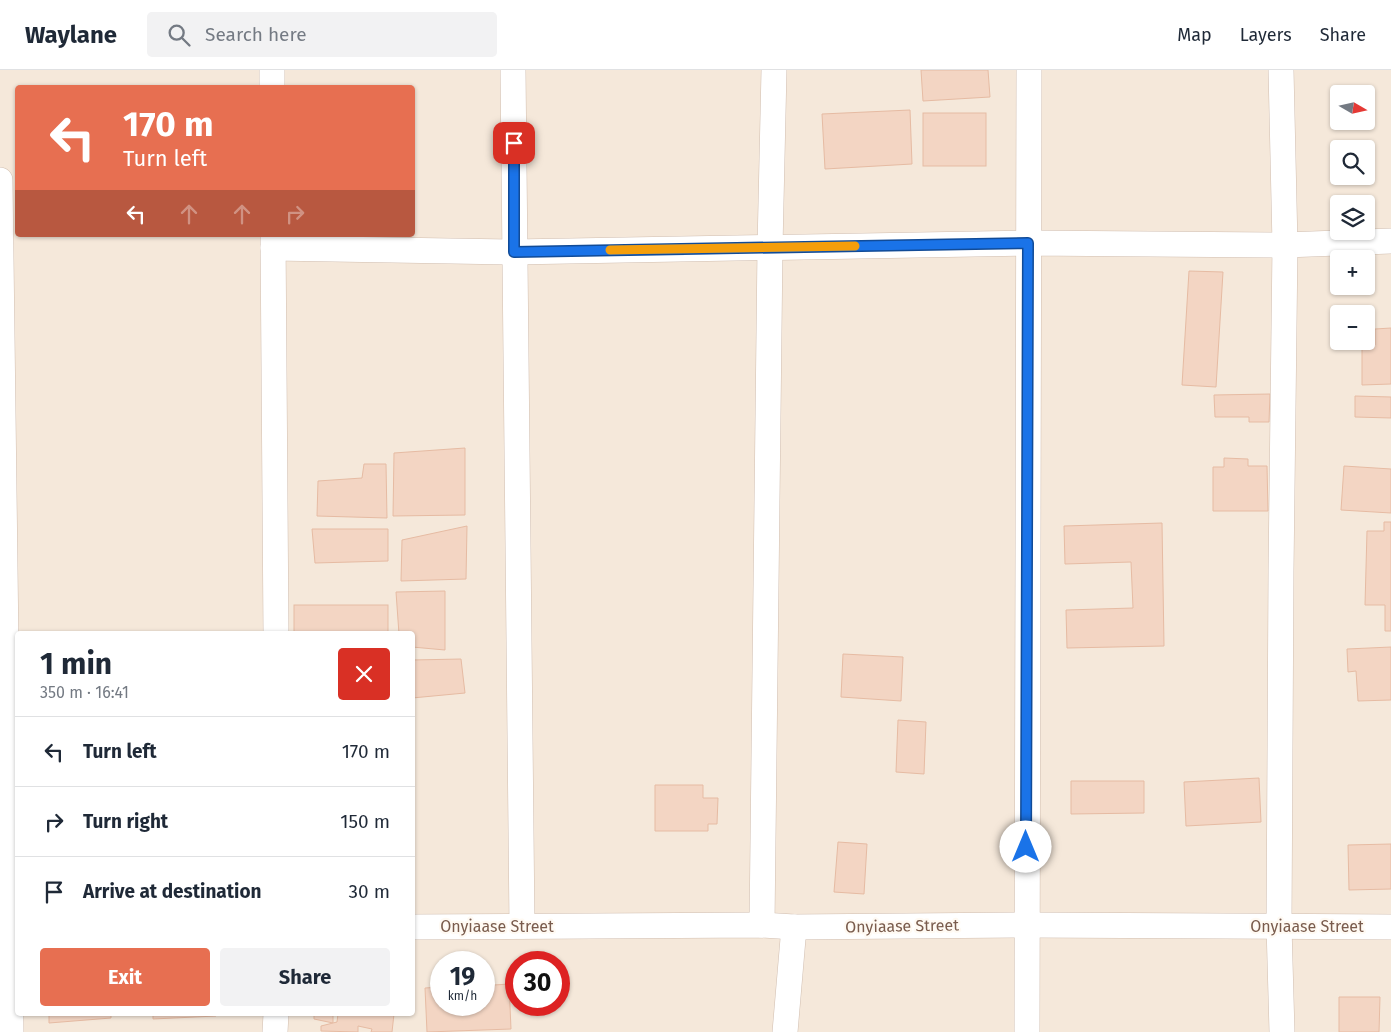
<!DOCTYPE html>
<html lang="en">
<head>
<meta charset="utf-8">
<style>
  :root { --surface:#fff; --page:#f2f2f3; --text:#1f2937; --muted:#747a83; --line:#e0e1e3; --accent:#e76f51 }
  body { margin:0; font-family:"Fira Sans",sans-serif; background:var(--page); color:var(--text); height:100vh; display:flex; flex-direction:column; font-size:19px; white-space:nowrap }
  * { box-sizing:border-box; margin:0 }
  p { font-size:16px; color:var(--muted) }
  .icon { flex:none; width:28px; height:28px; fill:none; stroke:currentColor; stroke-width:2; stroke-linecap:round; stroke-linejoin:round }
  .map { position:relative; flex:1; overflow:hidden }
  .side { position:absolute; left:15px; top:561px; width:400px; height:385px; display:flex; flex-direction:column; background:var(--surface); border-radius:5px; box-shadow:0 1px 4px #0004 }
  .side>* { flex:none }
  .banner { position:absolute; left:15px; top:15px; width:400px; height:152px; border-radius:5px; box-shadow:0 1px 4px #0004; background:#e76f51; color:#fff; overflow:hidden }
  .needle { width:32px; rotate:99deg }
  .buttons { position:absolute; left:1330px; top:15px; display:grid; gap:10px }
  .buttons a { display:grid; place-items:center; width:45px; height:45px; border-radius:5px; background:var(--surface); box-shadow:0 1px 4px #0004; font-size:25px }
  .speed { position:absolute; left:430px; top:881px; display:flex; gap:10px; font-size:25px; font-weight:700; text-align:center }
  .speed>* { display:grid; place-content:center; width:65px; height:65px; border-radius:50%; background:var(--surface); box-shadow:0 1px 4px #0004; line-height:1 }
  .speed small { font-size:12px; font-weight:400 }
  .speed .limit { border:8px solid #d22; background:#fff; color:#111 }
  .pin { position:absolute; display:grid; place-items:center; width:42px; height:42px; color:#fff; margin:-21px; border-radius:10px; box-shadow:0 2px 8px #0006 }
  .me { position:absolute; width:55px; margin:-28px; rotate:0deg; stroke-linejoin:round; filter:drop-shadow(0 0 4px #0008) }
  .turn { display:flex; align-items:center; gap:18px; height:105px; padding:0 25px; font-size:22px }
  .turn .icon { width:65px; height:65px; stroke-width:2.5 }
  .turn b { display:block; font-size:35px; line-height:42px }
  .lanes { display:flex; align-items:center; height:48px; padding:0 25px; background:#0003; justify-content:center; gap:25px; direction:ltr }
  .lanes .off { opacity:.35 }
  .round { display:grid; place-items:center; flex:none; width:52px; height:52px; border-radius:5px; background:var(--page) }
  .head { display:flex; align-items:center; justify-content:space-between; height:85px; padding:0 25px }
  h1 { font-size:30px; font-weight:700; line-height:38px }
  .primary-button { display:flex; gap:10px; margin-top:auto; padding:10px 25px }
  .primary-button a { flex:1; height:58px; border-radius:5px; background:var(--accent); color:#fff; font-size:20px; font-weight:700; line-height:58px; text-align:center }
  .primary-button a+a { background:var(--page); color:var(--text) }
  ul { padding:0; list-style:none }
  li { display:flex; align-items:center; gap:15px; height:70px; padding:0 25px; border-top:1px solid var(--line) }
  li div { flex:1 }
  li b { display:block; font-size:19px }
  li em { font-style:normal }
  header { display:flex; align-items:center; gap:30px; box-sizing:border-box; height:70px; padding:0 25px; background:var(--surface); border-bottom:1px solid var(--line) }
  header strong { font-size:24px }
  nav { display:flex; gap:28px; margin-inline-start:auto; font-size:18px }
  .search { width:350px; height:45px; background:var(--page); display:flex; align-items:center; gap:12px; box-sizing:border-box; padding:0 18px; border-radius:5px; color:var(--muted); font-size:19px }
  .map>svg:first-child { display:block }
</style>
</head>
<body>
<header>
<strong>Waylane</strong>
<div class="search"><svg class="icon" aria-label="search" viewBox="0 0 24 24"><circle cx="10" cy="10" r="6"/><path d="M15 15l6 6"/></svg>Search here</div>
<nav><a>Map</a><a>Layers</a><a>Share</a></nav>
</header>
<div class="map">
<svg width="1391" height="962" viewBox="0 0 1391 962">
  <rect width="100%" height="100%" fill="#fdf6ec"/>
  <!-- residential -->
  <path fill="#f5e8da" fill-rule="evenodd" d="M0 0H1391V962H0ZM18 18H412V165H18ZM1339 24H1366V51H1339ZM1339 79H1366V106H1339ZM1339 134H1366V161H1339ZM1339 189H1366V216H1339ZM1339 244H1366V271H1339ZM18 564H412V944H18ZM441 892H484V935H441ZM516 892H559V935H516Z"/>
  <!-- building -->
  <g fill="#f3d5c3" stroke="#e6bba3">
    <polygon points="921,0 988,0 990,27 923,31"/>
    <polygon points="910,40 912,94 825,99 822,44"/>
    <rect x="923" y="43" width="63" height="53"/>
    <polygon points="1189,201 1223,202 1216,317 1182,315"/>
    <polygon points="1391,258 1391,314 1362,315 1362,275 1375,275 1375,259"/>
    <polygon points="1270,324 1269,352 1249,352 1249,347 1215,347 1214,325"/>
    <polygon points="1355,326 1391,327 1391,348 1355,347"/>
    <polygon points="465,378 465,445 393,446 394,383"/>
    <polygon points="1224,388 1248,389 1248,396 1267,396 1268,441 1213,441 1213,397 1224,397"/>
    <polygon points="364,394 386,394 387,448 317,446 318,411 362,408"/>
    <polygon points="1344,396 1391,399 1391,443 1341,440"/>
    <polygon points="1384,452 1391,452 1391,561 1385,561 1385,535 1365,535 1367,461 1384,461"/>
    <polygon points="1162,453 1164,576 1067,578 1066,540 1133,538 1131,492 1065,494 1064,456"/>
    <polygon points="467,456 466,509 401,511 402,470"/>
    <polygon points="312,459 388,459 388,491 315,493"/>
    <polygon points="445,521 445,580 412,577 412,564 399,564 396,522"/>
    <rect x="294" y="535" width="94" height="29"/>
    <polygon points="1391,577 1391,630 1358,631 1356,601 1348,602 1347,579"/>
    <polygon points="843,584 903,587 901,631 841,627"/>
    <polygon points="461,589 465,623 412,628 412,590"/>
    <polygon points="898,650 926,652 924,704 896,702"/>
    <polygon points="1259,708 1261,752 1186,756 1184,712"/>
    <polygon points="1071,711 1144,711 1144,743 1071,744"/>
    <polygon points="655,715 703,715 703,728 718,728 717,754 708,754 708,761 655,761"/>
    <polygon points="838,772 867,774 864,824 834,822"/>
    <polygon points="1391,774 1391,819 1349,820 1348,775"/>
    <polygon points="484,908 493,908 494,915 509,914 511,959 427,962 425,918 441,917 441,935 484,935"/>
    <polygon points="1339,927 1380,927 1379,962 1339,962"/>
    <polygon points="49,944 111,944 111,948 49,953"/>
    <polygon points="153,944 216,944 216,946 153,949"/>
    <polygon points="314,944 333,944 333,953 314,949"/>
    <polygon points="338,944 394,944 392,962 371,962 372,959 358,956 358,962 321,961 321,956 337,952"/>
  </g>
  <g fill="none" stroke-linecap="round" stroke-linejoin="round">
    <!-- street casing -->
    <g stroke="#d1beb0" stroke-width="26">
      <g id="street">
        <polyline points="272,0 272,18"/>
        <polyline points="513,0 522,856"/>
        <polyline points="1281,0 1285,175 1281,501 1279,856 1282,962"/>
        <polyline points="0,110 11,962"/>
        <polyline points="273,165 276,564"/>
        <polyline points="273,178 514,182 1028,173 1285,175 1391,171"/>
        <polyline points="762,855 770,177 774,0"/>
        <polyline points="412,857 762,855 794,857 1026,855 1391,857"/>
        <polyline points="275,962 276,944"/>
        <polyline points="785,962 794,857"/>
        <polyline points="1027,962 1029,0"/>
      </g>
    </g>
    <!-- street -->
    <use href="#street" stroke="#fff" stroke-width="25"/>
  </g>
  <g fill="none" stroke-linecap="round" stroke-linejoin="round">
    <!-- route casing -->
    <g stroke="#114b97" stroke-width="12">
      <polyline id="route" points="514,73 514,182 1028,173 1026,777"/>
    </g>
    <!-- route -->
    <use href="#route" stroke="#1a73e8" stroke-width="9"/>
    <!-- slow -->
    <polyline stroke="#f59e0b" stroke-width="9" points="610,180 855,176"/>
  </g>
  <g text-anchor="middle" dominant-baseline="central" stroke-width="4.5" stroke-linejoin="round" paint-order="stroke">
    <!-- street labels -->
    <g font-size="16" fill="#7a5c4d" stroke="#fffaf3">
      <text x="497" y="856">Onyiaase Street</text>
      <text transform="translate(902 856) rotate(-1)">Onyiaase Street</text>
      <text x="1307" y="856">Onyiaase Street</text>
    </g>
  </g>
</svg>
<div class="buttons">
<a><svg class="needle" viewBox="-14 -14 28 28"><path d="M0-13l5 13h-10z" fill="#e53935"/><path d="M0 13l5-13h-10z" fill="#747a83"/></svg></a>
<a><svg class="icon" aria-label="search" viewBox="0 0 24 24"><circle cx="10" cy="10" r="6"/><path d="M15 15l6 6"/></svg></a>
<a><svg class="icon" aria-label="layers" viewBox="0 0 24 24"><path d="M12 4l9 5-9 5-9-5zM3 14l9 5 9-5"/></svg></a>
<a>+</a>
<a>−</a>
</div>
<div class="speed"><div>19<small>km/h</small></div><div class="limit">30</div></div>
<div class="pin" style="left:514px;top:73px;background:#d93025"><svg class="icon" aria-label="arrive" viewBox="0 0 24 24"><path d="M6 21V4h12l-3 4 3 4H6"/></svg></div>
<svg class="me" style="left:1026px;top:777px" viewBox="-20 -20 40 40"><circle r="19" fill="#fff"/><path d="M0-13L10 11 0 6-10 11z" fill="#1a73e8"/></svg>
<div class="banner">
<div class="turn"><svg class="icon" aria-label="left" viewBox="0 0 24 24"><path d="M17 20v-9H6M10 6l-5 5 5 5"/></svg><div><b>170 m</b>Turn left</div></div>
<div class="lanes"><svg class="icon" aria-label="left" viewBox="0 0 24 24"><path d="M17 20v-9H6M10 6l-5 5 5 5"/></svg><svg class="icon off" aria-label="ahead" viewBox="0 0 24 24"><path d="M12 20V5M6 11l6-6 6 6"/></svg><svg class="icon off" aria-label="ahead" viewBox="0 0 24 24"><path d="M12 20V5M6 11l6-6 6 6"/></svg><svg class="icon off" aria-label="right" viewBox="0 0 24 24"><path d="M7 20v-9h11M14 6l5 5-5 5"/></svg></div>
</div>
<section class="side">
<div class="head"><div><h1>1 min</h1><p>350 m · 16:41</p></div><a class="round" style="background:#d93025;color:#fff"><svg class="icon" aria-label="close" viewBox="0 0 24 24"><path d="M6 6l12 12M18 6L6 18"/></svg></a></div>
<ul>
<li><svg class="icon" aria-label="left" viewBox="0 0 24 24"><path d="M17 20v-9H6M10 6l-5 5 5 5"/></svg><div><b>Turn left</b></div><em>170 m</em></li>
<li><svg class="icon" aria-label="right" viewBox="0 0 24 24"><path d="M7 20v-9h11M14 6l5 5-5 5"/></svg><div><b>Turn right</b></div><em>150 m</em></li>
<li><svg class="icon" aria-label="arrive" viewBox="0 0 24 24"><path d="M6 21V4h12l-3 4 3 4H6"/></svg><div><b>Arrive at destination</b></div><em>30 m</em></li>
</ul>
<div class="primary-button"><a>Exit</a><a>Share</a></div>
</section>
</div>
</body>
</html>
